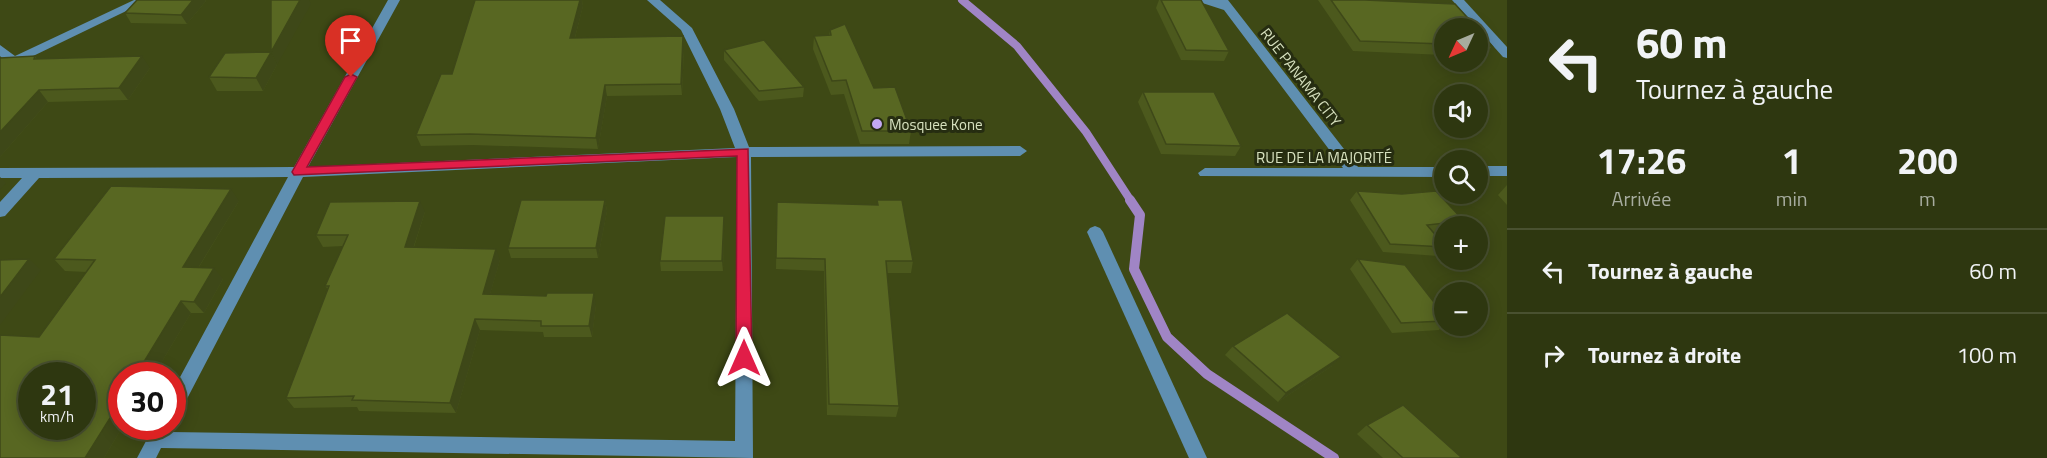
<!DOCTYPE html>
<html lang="fr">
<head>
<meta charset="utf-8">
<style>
  :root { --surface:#2e3710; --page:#3a421e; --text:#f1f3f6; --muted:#a7ac9f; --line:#495130 }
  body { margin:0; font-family:"Titillium Web",sans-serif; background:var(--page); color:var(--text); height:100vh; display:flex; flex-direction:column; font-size:22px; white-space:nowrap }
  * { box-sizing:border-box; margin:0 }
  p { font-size:20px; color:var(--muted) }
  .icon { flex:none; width:33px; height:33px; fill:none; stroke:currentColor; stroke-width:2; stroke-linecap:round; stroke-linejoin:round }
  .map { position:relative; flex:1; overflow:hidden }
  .side { display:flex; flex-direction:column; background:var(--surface); width:540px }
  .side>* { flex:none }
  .top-card { background:#2e3710; color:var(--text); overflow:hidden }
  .needle { width:39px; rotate:226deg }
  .buttons { position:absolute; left:1434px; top:18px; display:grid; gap:12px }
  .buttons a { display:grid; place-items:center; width:54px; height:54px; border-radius:50%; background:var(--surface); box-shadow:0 3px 15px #0003,0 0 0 2px var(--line); font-size:30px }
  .speed { position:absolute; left:18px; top:362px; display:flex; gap:12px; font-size:30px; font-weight:700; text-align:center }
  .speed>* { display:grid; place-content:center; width:78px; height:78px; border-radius:50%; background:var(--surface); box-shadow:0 3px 15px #0003,0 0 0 2px var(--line); line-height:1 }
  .speed small { font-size:15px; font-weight:400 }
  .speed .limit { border:9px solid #d22; background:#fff; color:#111 }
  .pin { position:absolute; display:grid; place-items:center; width:51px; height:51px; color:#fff; margin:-62px -26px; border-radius:50% 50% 50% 0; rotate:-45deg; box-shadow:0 0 6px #0007 }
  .pin .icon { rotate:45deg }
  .me { position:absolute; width:66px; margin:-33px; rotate:0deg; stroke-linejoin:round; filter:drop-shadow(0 0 4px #0008) }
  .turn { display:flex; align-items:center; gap:21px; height:126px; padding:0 30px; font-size:27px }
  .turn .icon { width:78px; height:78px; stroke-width:2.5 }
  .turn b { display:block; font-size:42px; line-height:51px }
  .eta { display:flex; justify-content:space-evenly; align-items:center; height:102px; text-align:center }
  .eta b { font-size:36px; font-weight:700; line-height:42px }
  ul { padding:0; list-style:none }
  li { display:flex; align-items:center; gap:18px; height:84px; padding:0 30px; border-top:2px solid var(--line) }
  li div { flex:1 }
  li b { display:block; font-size:22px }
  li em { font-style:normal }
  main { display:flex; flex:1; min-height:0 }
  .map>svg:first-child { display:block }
</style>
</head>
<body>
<main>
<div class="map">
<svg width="1507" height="458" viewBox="0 0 1507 458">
  <rect width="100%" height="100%" fill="#3e4915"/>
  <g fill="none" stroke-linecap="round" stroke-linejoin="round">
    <!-- stream-far1 -->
    <polyline stroke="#a085c5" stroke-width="8" points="962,0 1017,46 1086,132 1131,201"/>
    <!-- stream -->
    <polyline stroke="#a085c5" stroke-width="10" points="1130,200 1140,215 1134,269 1167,337 1207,374 1334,458"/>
    <!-- minor -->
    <g fill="#5f8fb1" fill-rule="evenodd">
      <polygon points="134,0 149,0 0,72 0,63 5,61 0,56 0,45 15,56"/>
      <polygon points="388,0 400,0 308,167 735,148 720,109 681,30 647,0 660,0 692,28 734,109 749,147 1020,146 1027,151 1020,156 751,157 753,458 161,448 156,458 137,458 154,426 172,425 170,432 735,441 737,157 303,177 178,416 172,418 172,392 288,177 39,178 5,216 0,217 0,202 22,178 0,178 0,168 294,167"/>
      <polygon points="1193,0 1228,0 1358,167 1444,167 1444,177 1200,176 1198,173 1205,168 1343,168 1224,10"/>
      <polygon points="1452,0 1464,0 1507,47 1507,58 1503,57"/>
      <rect x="1478" y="166" width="29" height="10"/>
      <polygon points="1095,226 1100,228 1103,232 1207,458 1189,458 1087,232 1090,228"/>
    </g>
  </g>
  <!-- wall -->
  <g fill="#4c591d">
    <polygon points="137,0 205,0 206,1 187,24 131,23 125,13"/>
    <polygon points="475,0 582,0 583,6 575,38 683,36 684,47 682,95 607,96 598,149 473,145 421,146 416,135 452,74"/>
    <polygon points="1159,0 1201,0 1229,51 1224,61 1181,60 1156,8"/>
    <polygon points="1318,0 1365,0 1444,28 1444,55 1353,51"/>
    <polygon points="1478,29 1492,46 1484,56 1478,56"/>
    <polygon points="830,30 874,88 911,131 909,144 860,144 844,94 831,95 813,49 814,36 829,36"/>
    <polygon points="724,50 804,87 803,97 759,101 724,60"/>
    <polygon points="271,52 277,65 263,91 217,91 209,77"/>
    <polygon points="35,56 37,59 150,68 128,100 48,102 0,157"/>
    <polygon points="1143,92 1241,146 1235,156 1161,154 1138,102"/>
    <polygon points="1507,185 1507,205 1498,195"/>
    <polygon points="1357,191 1464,221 1459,226 1444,226 1444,231 1434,232 1444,245 1444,249 1438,256 1383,252 1350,200"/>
    <polygon points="605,200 607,211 598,258 511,258 508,248"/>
    <polygon points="877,200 913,261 911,273 887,273 899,406 896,417 827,415 824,271 776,269 777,202 877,205"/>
    <polygon points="239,201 199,267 223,279 204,313 191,313 154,375 122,375 123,426 104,458 0,458 39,337 87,272 65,271 54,259"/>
    <polygon points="425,212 414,247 500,260 490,294 596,305 592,337 544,337 543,332 480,330 456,413 359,411 357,407 294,408 286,398 328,289 325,286 343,246 323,247 316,235"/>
    <polygon points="724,226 723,271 661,271 660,261"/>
    <polygon points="1358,259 1444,315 1444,324 1439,330 1392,333 1350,269"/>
    <polygon points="1233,346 1332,366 1278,402 1225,355"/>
    <polygon points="1367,425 1460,458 1383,458 1357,434"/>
  </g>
  <!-- shaded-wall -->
  <g fill="#3e4818">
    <polygon points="193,0 205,0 206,1 187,24 181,15"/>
    <polygon points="300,0 309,0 311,4 277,65 271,52"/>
    <polygon points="580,0 582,0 583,6 572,49 570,38"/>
    <polygon points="683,36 684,47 682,95 681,84"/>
    <polygon points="271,52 277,65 263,91 256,78"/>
    <polygon points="142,56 150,68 128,100 119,88"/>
    <polygon points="605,85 607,96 598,149 596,138"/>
    <polygon points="39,90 48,102 0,157 0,132"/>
    <polygon points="0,177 6,183 0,190"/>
    <polygon points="231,189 239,201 192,278 183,267"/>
    <polygon points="605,200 607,211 598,258 596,248"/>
    <polygon points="420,201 425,212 410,258 405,247"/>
    <polygon points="724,216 724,226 723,271 722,261"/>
    <polygon points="496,249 500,260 487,305 483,294"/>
    <polygon points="29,259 41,270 0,325 0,297"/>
    <polygon points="214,268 223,279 204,313 194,302"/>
    <polygon points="594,293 596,305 592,337 589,326"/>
    <polygon points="181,301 191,313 154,375 136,375"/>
    <polygon points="475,319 480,330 456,413 450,403"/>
    <polygon points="1341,357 1332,366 1278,402 1286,393"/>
    <polygon points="122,399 122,426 123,426 104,458 85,458"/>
  </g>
  <!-- building -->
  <g fill="#586722" stroke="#3e4818" stroke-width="1.5" fill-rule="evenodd">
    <polygon points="137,0 193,0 181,15 125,13"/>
    <polygon points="271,0 300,0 271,52"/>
    <polygon points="475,0 580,0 570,38 683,36 681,84 605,85 596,138 470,134 416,135 441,74 452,74"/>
    <polygon points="1161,0 1201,0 1229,51 1186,50"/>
    <polygon points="1331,0 1365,0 1455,4 1477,28 1444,28 1444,44 1360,41"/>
    <polygon points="845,24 874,88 895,87 911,131 862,131 846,80 832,81 814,36 831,35 830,30"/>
    <polygon points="1478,29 1492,46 1478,46"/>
    <polygon points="764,40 804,87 759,91 724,50"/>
    <polygon points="271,52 256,78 209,77 225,53"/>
    <polygon points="35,56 34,59 142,56 119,88 39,90 0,132 0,58"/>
    <polygon points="1143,92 1214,92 1241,146 1166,144"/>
    <path d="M111 186 231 189 183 267 214 268 194 302 181 301 136 375H122V399L85 458H94H0V335L39 337 95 260 54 259ZM32 375H82V426H32Z"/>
    <polygon points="1357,191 1402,194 1436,191 1464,221 1427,225 1444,245 1444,247 1390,244"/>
    <polygon points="521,200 605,200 596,248 508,248"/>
    <polygon points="877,200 902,200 913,261 886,261 899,406 829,404 825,259 776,258 777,202 878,205"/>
    <polygon points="420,201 405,247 496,249 483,294 546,296 547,293 594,293 589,326 541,326 541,321 475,319 450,403 352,400 354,396 286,398 329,286 325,286 348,235 316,235 330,202"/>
    <polygon points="665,216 724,216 722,261 660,261"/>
    <polygon points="29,259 0,297 0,260"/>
    <polygon points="1358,259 1405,265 1444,315 1444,321 1401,323"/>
    <polygon points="1287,313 1341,357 1286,393 1233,346"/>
    <polygon points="1403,405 1461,457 1459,458 1403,458 1367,425"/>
    <polygon points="267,457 310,458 267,458"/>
  </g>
  <!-- route -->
  <polygon fill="#e11d48" stroke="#92132f" stroke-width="1.5" points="351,74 357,77 307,167 748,149 752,358 749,363 744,365 738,363 736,358 737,156 294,175 292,172 345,77"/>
  <!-- markers -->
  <circle fill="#c2a8f2" stroke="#262d11" stroke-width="2" cx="877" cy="124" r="6"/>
  <g text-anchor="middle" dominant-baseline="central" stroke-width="6" stroke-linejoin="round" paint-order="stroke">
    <!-- street labels -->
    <g font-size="15" fill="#d7e1bf" stroke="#262d11">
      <text transform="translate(1301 77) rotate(52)">RUE PANAMA CITY</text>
      <text x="1324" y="157">RUE DE LA MAJORITÉ</text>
    </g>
    <!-- poi labels -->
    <g font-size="15" fill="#d7e1bf" stroke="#262d11" text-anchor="start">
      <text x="889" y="124">Mosquee Kone</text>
    </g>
  </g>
</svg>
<div class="buttons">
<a><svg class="needle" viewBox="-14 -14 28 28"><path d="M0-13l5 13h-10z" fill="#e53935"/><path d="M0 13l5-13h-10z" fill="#a7ac9f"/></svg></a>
<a><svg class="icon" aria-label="sound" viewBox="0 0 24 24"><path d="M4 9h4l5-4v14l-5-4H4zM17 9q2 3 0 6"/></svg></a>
<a><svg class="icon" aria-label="search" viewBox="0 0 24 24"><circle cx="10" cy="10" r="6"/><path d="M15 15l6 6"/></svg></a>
<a>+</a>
<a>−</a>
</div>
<div class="speed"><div>21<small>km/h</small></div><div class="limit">30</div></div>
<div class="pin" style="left:351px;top:77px;background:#d93025"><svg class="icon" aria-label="arrive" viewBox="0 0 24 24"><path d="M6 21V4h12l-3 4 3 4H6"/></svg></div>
<svg class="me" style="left:744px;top:358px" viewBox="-20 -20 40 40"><path d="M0-17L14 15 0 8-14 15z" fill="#e11d48" stroke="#fff" stroke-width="4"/></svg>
</div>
<section class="side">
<div class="top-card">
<div class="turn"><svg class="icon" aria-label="left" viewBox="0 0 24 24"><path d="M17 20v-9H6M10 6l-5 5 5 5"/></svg><div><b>60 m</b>Tournez à gauche</div></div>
</div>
<div class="eta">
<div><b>17:26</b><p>Arrivée</p></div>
<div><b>1</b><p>min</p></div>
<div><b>200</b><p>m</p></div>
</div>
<ul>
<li><svg class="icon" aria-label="left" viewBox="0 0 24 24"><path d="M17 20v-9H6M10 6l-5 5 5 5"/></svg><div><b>Tournez à gauche</b></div><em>60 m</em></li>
<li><svg class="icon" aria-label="right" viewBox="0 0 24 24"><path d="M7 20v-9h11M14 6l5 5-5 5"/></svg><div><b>Tournez à droite</b></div><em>100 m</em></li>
</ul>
</section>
</main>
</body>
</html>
